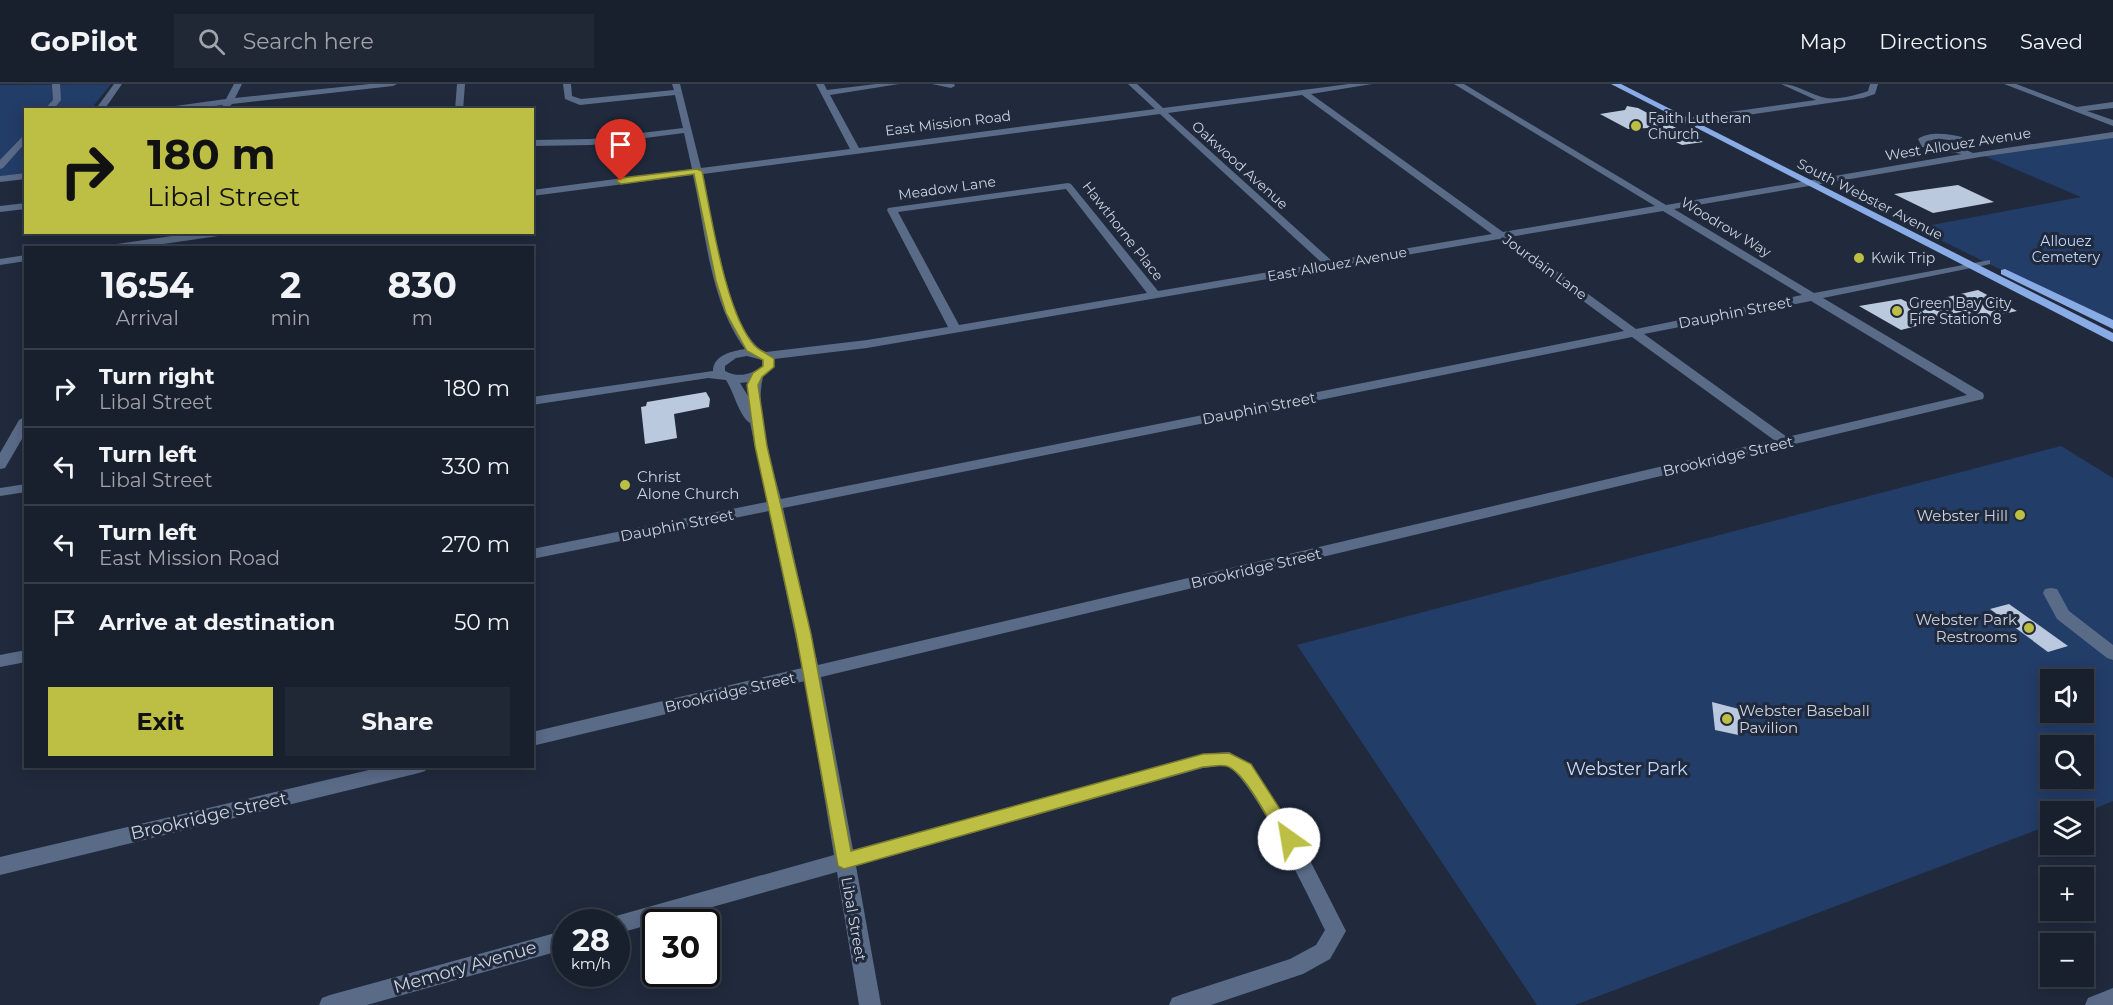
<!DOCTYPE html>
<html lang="en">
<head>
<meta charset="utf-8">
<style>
  :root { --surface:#18202d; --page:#212835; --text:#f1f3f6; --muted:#9fa3aa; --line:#363e49; --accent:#bcbf44 }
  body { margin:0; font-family:Montserrat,sans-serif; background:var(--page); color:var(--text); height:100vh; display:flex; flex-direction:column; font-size:22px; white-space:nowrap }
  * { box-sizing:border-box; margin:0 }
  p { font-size:20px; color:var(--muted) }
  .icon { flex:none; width:33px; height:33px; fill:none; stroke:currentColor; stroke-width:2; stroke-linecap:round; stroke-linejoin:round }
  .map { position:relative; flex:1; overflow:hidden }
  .sheet { position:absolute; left:24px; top:162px; width:510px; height:522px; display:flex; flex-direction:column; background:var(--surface); border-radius:0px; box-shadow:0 3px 15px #0003,0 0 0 2px var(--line) }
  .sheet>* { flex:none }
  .hud { position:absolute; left:24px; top:24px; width:510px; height:126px; border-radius:0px; box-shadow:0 3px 15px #0003,0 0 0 2px var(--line); background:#bcbf44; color:#111; overflow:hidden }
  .buttons { position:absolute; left:2040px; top:585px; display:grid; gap:12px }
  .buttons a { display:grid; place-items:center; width:54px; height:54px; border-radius:0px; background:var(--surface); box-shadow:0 3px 15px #0003,0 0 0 2px var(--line); font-size:30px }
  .speed { position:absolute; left:552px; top:825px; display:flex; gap:12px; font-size:30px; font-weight:700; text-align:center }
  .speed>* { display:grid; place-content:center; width:78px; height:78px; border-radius:50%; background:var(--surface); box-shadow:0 3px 15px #0003,0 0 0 2px var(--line); line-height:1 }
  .speed small { font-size:15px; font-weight:400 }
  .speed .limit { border:3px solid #111; border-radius:9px; background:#fff; color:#111 }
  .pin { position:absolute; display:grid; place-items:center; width:51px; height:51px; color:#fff; margin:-62px -26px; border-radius:50% 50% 50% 0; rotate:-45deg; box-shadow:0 0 6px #0007 }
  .pin .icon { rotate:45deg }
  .me { position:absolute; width:66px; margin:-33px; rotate:328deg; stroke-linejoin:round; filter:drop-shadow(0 0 4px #0008) }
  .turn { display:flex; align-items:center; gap:21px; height:126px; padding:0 24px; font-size:27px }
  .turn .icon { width:78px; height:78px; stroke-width:2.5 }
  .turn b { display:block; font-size:42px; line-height:51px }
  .eta { display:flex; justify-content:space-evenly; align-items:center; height:102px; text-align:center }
  .eta b { font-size:36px; font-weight:700; line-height:42px }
  .primary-button { display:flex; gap:12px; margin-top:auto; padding:12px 24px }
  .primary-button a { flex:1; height:69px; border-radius:0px; background:var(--accent); color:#111; font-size:24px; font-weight:700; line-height:69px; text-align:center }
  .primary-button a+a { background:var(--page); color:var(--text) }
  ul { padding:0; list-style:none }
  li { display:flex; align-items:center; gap:18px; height:78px; padding:0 24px; border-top:2px solid var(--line) }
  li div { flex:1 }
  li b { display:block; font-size:22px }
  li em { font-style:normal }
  header { display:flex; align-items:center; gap:36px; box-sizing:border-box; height:84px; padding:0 30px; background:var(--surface); border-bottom:2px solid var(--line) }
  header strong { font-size:28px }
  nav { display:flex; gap:33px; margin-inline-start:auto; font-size:21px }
  .search { width:420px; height:54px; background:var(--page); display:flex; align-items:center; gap:15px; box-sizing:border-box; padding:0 21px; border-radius:0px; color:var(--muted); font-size:22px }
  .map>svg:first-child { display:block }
</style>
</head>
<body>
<header>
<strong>GoPilot</strong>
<div class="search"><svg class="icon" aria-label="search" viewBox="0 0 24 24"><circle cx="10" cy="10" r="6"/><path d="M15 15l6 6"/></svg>Search here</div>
<nav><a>Map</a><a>Directions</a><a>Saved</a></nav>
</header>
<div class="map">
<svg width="2113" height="921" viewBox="0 0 2113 921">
  <rect width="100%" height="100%" fill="#202a3c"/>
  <!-- green -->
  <g fill="#233d69" fill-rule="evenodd">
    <polygon points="111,0 91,25 26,26 25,89 0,92 0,1"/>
    <polygon points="2113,51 2113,241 1916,144 2081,113 1980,70"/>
    <path d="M2061 362 2113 394V717L2084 729 2050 728V741L1575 921H1537L1297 561ZM2050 596H2084V628H2050ZM2050 662H2084V694H2050Z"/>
  </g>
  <!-- building -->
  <g fill="#bbc9df">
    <polygon points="1627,22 1638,24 1703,58 1682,61 1648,44 1628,45 1600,30 1625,26"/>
    <polygon points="1958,101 1994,118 1933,129 1894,110"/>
    <polygon points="1978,206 2017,227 1980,235 1965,227 1919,237 1924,240 1901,246 1859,222 1901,215 1913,221"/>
    <polygon points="706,308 710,315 709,323 674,330 677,354 645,360 641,323 646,322 647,318"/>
    <polygon points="2009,520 2068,562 2048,568 1990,525"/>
    <polygon points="1712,618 1739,625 1743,652 1715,646"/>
  </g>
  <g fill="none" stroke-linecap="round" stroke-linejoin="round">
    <!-- minor -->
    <g fill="#5a6b88" fill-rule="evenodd">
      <polygon points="52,0 60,0 61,16 53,26 44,26 53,16"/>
      <polygon points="114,0 122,0 104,26 95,26"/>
      <polygon points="234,0 242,0 235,14 370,0 397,0 393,2 232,20 226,26 222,23 223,21 178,26 146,26 226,15"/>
      <polygon points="457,0 465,0 463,26 455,26"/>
      <path d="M563 0H571L572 12 581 15 674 6 672 0H680L701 84 850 65 816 0H824L827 6 876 0H899L830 11 859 64 1155 25 1128 0H1137L1163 24 1349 0H1372L1311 10 1503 148 1655 122 1454 0H1464L1666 121 1962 70 1922 63 1918 55C1930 47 1948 50 1962 53L1964 65 1973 69 2113 48V54L1980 73 1674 125 1814 209 1990 176V180L1986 181 1823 214 1983 309 1984 312 1983 315 821 593 853 766 1203 670 1229 668 1251 680 1296 749 1346 847 1330 875 1303 890 1211 921H1169L1172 914 1180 911 1290 875 1316 861 1325 846C1312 820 1250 688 1226 682 1220 681 1210 684 1203 684L856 782 881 921H859L837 788 616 850V838H607L609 834 616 832 834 771 805 597 532 662V648L802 584 769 427 532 475V465L767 418 750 339C739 332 734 308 726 296L708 294 532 321V313L713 287C713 271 733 267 745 265 709 216 706 148 693 91L532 112V106L692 85 684 49 591 61 532 62V56L591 55 683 44 675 11 580 21 565 15ZM1302 11 1492 150 1332 177 1168 29ZM1160 30 1322 179 1158 207 1071 100 1068 99 888 124 887 126 948 243 867 256 766 268C729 255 711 127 703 90ZM1942 55 1955 57 1954 63 1927 57ZM1066 105 1147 209 959 241 898 128ZM1663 127 1802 211 1636 245 1510 153ZM1499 155 1624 247 781 415C771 377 754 332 763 293L774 283V275L867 264ZM1811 217 1967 311 1787 353 1644 250ZM1632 253 1774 356 818 581 783 424ZM747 272 762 276V282C751 291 738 294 725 287V282L736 274ZM749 298 748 312 740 299Z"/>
      <polygon points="932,0 954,0 955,2 951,4"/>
      <path d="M1781 0C1798 0 1810 11 1826 14 1837 16 1858 11 1868 7L1870 0H1878L1875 10 1863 14 1686 40 1682 37 1686 34 1816 16Z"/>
      <polygon points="2004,0 2016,0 2077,23 2113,18 2113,24 2087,27 2113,36 2113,42"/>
      <polygon points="26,49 26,58 3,84 0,85 0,76"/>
      <polygon points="26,89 26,95 0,98 0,92"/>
      <polygon points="26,119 26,125 0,128 0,122"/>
      <polygon points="199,148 230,148 225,151 136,164 105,164 110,161"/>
      <polygon points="26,171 26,177 0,181 0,175"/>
      <polygon points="26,332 26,348 5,384 0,385 0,369 19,336"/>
      <polygon points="26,400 26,408 0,412 0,404"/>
      <polygon points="2051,504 2057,505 2069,527 2113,561 2113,576 2107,574 2057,535 2043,509 2045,505"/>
      <polygon points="26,566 26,578 0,583 0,571"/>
      <polygon points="386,682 428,682 425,687 419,689 0,791 0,773"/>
      <polygon points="566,846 566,865 367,921 319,921 322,914 330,911"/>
      <polygon points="2113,904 2113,921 2085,921 2088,914"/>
    </g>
    <!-- major -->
    <g fill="#89ace7" fill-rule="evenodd">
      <polygon points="1611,0 1621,0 2113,249 2113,258"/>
      <polygon points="2005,185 2113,236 2113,245 2001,190 2001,186"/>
    </g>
  </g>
  <!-- route -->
  <path fill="#bcbf44" stroke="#7a7c2c" stroke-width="1.5" d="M697 85 702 87C711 130 726 232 755 262 760 267 769 270 774 275V283L762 293 758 301 767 362 811 550 851 767 1203 670 1229 669 1251 680 1296 750 1298 755 1296 760 1289 762 1283 760C1272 743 1245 686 1226 682 1220 680 1210 683 1203 683L844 785 838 782 796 550 755 362 747 301 753 289 763 282V276L747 267 726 229 716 197 694 90 621 100 616 97 621 94Z"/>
  <!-- markers -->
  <g fill="#bcbf44" stroke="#202a3c" stroke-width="2">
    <circle cx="1636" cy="42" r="6"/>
    <circle cx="1859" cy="174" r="6"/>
    <circle cx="1897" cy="227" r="6"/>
    <circle cx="625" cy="401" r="6"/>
    <circle cx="2020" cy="431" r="6"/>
    <circle cx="2029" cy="544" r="6"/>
    <circle cx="1727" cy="635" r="6"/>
  </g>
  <g text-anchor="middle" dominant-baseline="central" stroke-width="6" stroke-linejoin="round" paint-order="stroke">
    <!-- far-poi labels -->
    <g font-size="14" fill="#ccd3df" stroke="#202a3c" text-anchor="start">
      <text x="1648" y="34">Faith Lutheran<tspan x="1648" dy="16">Church</tspan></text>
      <text x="1871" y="174">Kwik Trip</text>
      <text x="1909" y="219">Green Bay City<tspan x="1909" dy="16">Fire Station 8</tspan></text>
    </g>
    <!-- far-street labels -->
    <g font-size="14" fill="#ccd3df" stroke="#202a3c">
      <text transform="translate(948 39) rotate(-7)">East Mission Road</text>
      <text transform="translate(1958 60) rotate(-9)">West Allouez Avenue</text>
      <text transform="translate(1240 81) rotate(42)">Oakwood Avenue</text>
      <text transform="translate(947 104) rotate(-8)">Meadow Lane</text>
      <text transform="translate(1870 115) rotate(27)">South Webster Avenue</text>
      <text transform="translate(1726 143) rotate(31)">Woodrow Way</text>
      <text transform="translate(1123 147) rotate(52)">Hawthorne Place</text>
      <text transform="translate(1337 180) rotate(-10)">East Allouez Avenue</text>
      <text transform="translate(1545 183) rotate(36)">Jourdain Lane</text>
    </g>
    <!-- far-park labels -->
    <g font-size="14" fill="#c2d8fe" stroke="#202a3c">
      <text x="2066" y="157">Allouez<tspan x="2066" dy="16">Cemetery</tspan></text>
    </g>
    <!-- street labels -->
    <g font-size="15" fill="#ccd3df" stroke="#202a3c">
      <text transform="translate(1735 228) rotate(-11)">Dauphin Street</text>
      <text transform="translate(1259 324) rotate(-11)">Dauphin Street</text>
      <text transform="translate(1728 372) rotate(-13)">Brookridge Street</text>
      <text transform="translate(677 441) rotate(-11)">Dauphin Street</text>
      <text transform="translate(1256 484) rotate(-13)">Brookridge Street</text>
      <text transform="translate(730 608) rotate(-13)">Brookridge Street</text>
      <text transform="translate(854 835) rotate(80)">Libal Street</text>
    </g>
    <!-- poi labels -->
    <g font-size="15" fill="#ccd3df" stroke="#202a3c" text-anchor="start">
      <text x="637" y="392">Christ<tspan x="637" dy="17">Alone Church</tspan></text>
      <text x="2008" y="431" text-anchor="end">Webster Hill</text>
      <text x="2017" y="535" text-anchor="end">Webster Park<tspan x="2017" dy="17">Restrooms</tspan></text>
      <text x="1739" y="626">Webster Baseball<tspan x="1739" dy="17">Pavilion</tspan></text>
    </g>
    <!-- near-park labels -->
    <g font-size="18" fill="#c2d8fe" stroke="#202a3c">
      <text x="1627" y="685">Webster Park</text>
    </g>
    <!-- near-street labels -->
    <g font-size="18" fill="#ccd3df" stroke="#202a3c">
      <text transform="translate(209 732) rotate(-13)">Brookridge Street</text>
      <text transform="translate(465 883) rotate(-16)">Memory Avenue</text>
    </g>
  </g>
</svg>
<div class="buttons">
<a><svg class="icon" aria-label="sound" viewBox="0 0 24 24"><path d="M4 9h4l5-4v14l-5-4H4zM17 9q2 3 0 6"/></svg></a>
<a><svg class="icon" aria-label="search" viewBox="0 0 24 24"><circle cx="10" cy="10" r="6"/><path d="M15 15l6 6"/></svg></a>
<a><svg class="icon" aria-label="layers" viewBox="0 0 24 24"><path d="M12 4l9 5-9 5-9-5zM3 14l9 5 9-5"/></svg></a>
<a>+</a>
<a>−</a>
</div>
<div class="speed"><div>28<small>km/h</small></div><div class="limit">30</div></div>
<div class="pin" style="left:621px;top:97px;background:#d93025"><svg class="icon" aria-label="arrive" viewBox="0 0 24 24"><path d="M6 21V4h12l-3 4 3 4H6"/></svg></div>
<svg class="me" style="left:1289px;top:755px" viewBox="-20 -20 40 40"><circle r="19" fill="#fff"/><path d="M0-13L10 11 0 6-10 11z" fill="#bcbf44"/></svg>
<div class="hud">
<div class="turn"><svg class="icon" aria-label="right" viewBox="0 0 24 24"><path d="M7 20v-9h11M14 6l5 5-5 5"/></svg><div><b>180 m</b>Libal Street</div></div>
</div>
<section class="sheet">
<div class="eta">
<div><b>16:54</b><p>Arrival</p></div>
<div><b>2</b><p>min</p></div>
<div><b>830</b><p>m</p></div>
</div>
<ul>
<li><svg class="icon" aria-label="right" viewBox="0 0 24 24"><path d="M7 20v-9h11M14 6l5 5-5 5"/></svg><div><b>Turn right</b><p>Libal Street</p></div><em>180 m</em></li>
<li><svg class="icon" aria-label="left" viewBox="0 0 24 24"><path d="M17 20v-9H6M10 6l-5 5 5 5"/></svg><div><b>Turn left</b><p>Libal Street</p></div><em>330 m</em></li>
<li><svg class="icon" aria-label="left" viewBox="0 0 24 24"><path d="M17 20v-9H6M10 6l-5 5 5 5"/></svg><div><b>Turn left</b><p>East Mission Road</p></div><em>270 m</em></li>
<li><svg class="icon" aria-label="arrive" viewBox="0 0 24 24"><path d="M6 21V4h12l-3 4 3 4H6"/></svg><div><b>Arrive at destination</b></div><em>50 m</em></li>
</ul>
<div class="primary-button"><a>Exit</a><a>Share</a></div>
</section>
</div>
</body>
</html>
